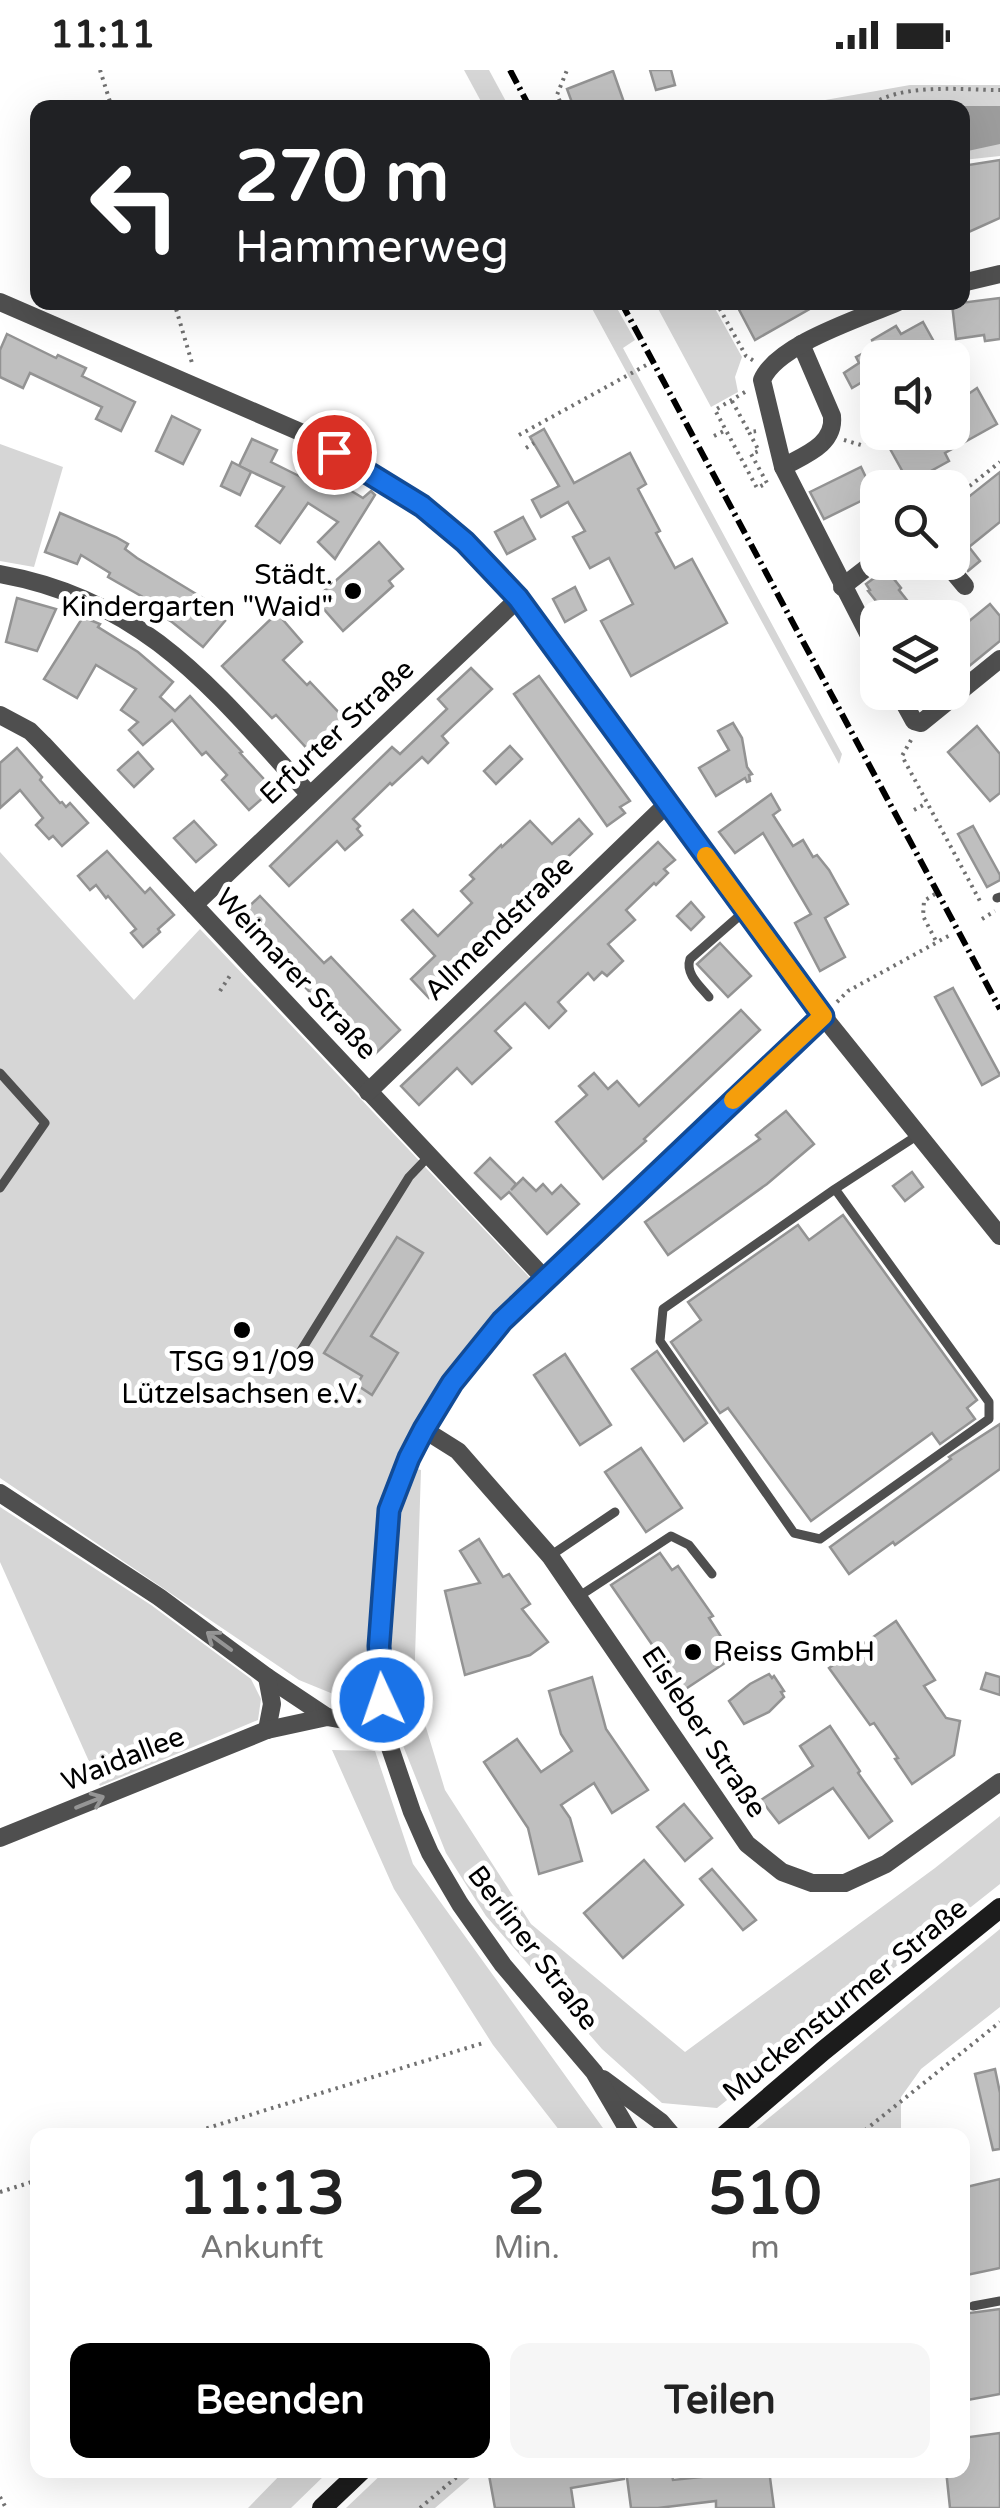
<!DOCTYPE html>
<html lang="de">
<head>
<meta charset="utf-8">
<style>
  :root { --surface:#fff; --page:#f6f6f6; --text:#222; --muted:#767676; --accent:#000 }
  body { margin:0; font-family:"Varela Round",sans-serif; background:var(--page); color:var(--text); height:100vh; display:flex; flex-direction:column; font-size:38px; white-space:nowrap }
  * { box-sizing:border-box; margin:0 }
  p { font-size:32px; color:var(--muted) }
  .icon { flex:none; width:55px; height:55px; fill:none; stroke:currentColor; stroke-width:2; stroke-linecap:round; stroke-linejoin:round }
  .map { position:relative; flex:1; overflow:hidden }
  .details { position:absolute; left:30px; top:2058px; width:940px; height:350px; display:flex; flex-direction:column; background:var(--surface); border-radius:20px; box-shadow:0 10px 40px #0002 }
  .details>* { flex:none }
  .top-card { position:absolute; left:30px; top:30px; width:940px; height:210px; border-radius:20px; box-shadow:0 10px 40px #0002; background:#202124; color:#fff; overflow:hidden }
  .fabs { position:absolute; left:860px; top:270px; display:grid; gap:20px }
  .fabs a { display:grid; place-items:center; width:110px; height:110px; border-radius:20px; background:var(--surface); box-shadow:0 10px 40px #0002; font-size:50px }
  .pin { position:absolute; display:grid; place-items:center; width:85px; height:85px; color:#fff; margin:-42px; border:5px solid #fff; border-radius:50%; box-shadow:0 2px 10px #0007 }
  .me { position:absolute; width:110px; margin:-55px; rotate:357deg; stroke-linejoin:round; filter:drop-shadow(0 0 8px #0008) }
  .turn { display:flex; align-items:center; gap:35px; height:210px; padding:0 40px; font-size:45px }
  .turn .icon { width:130px; height:130px; stroke-width:2.5 }
  .turn b { display:block; font-size:70px; line-height:85px }
  .eta { display:flex; justify-content:space-evenly; align-items:center; height:170px; text-align:center }
  .eta b { font-size:60px; font-weight:800; line-height:70px }
  .button { display:flex; gap:20px; margin-top:auto; padding:20px 40px }
  .button a { flex:1; height:115px; border-radius:20px; background:var(--accent); color:#fff; font-size:40px; font-weight:800; line-height:115px; text-align:center }
  .button a+a { background:var(--page); color:var(--text) }
  .status { display:flex; justify-content:space-between; align-items:center; height:70px; padding:0 50px; background:var(--surface); direction:ltr }
  .status svg { height:28px; fill:currentColor }
  .map>svg:first-child { display:block }
</style>
</head>
<body>
<div class="status"><b>11:11</b><svg viewBox="0 0 49 12"><path d="M0 12V9h3v3zM5 12V6h3v6zM10 12V3h3v9zM15 12V0h3v12zM26 1h20v11H26zM47 4h2v5h-2z"/></svg></div>
<div class="map">
<svg width="1000" height="2438" viewBox="0 0 1000 2438">
  <rect width="100%" height="100%" fill="#fff"/>
  <!-- green -->
  <g fill="#d6d6d6">
    <polygon points="464,0 489,0 509,37 484,37"/>
    <polygon points="910,15 1000,15 1000,86 963,90 962,38 780,38"/>
    <polygon points="589,233 614,233 635,270 623,278 842,684 839,694"/>
    <polygon points="655,233 712,233 742,287 735,307 738,322 711,337"/>
    <polygon points="0,374 63,397 34,497 0,491"/>
    <polygon points="0,782 134,930 200,859 532,1210 512,1224 440,1315 400,1395 421,1400 414,1618 445,1720 531,1854 685,1982 935,1798 1000,1746 1000,1814 717,2038 662,2033 602,1979 486,1846 446,1783 392,1648 299,1610 0,1408"/>
    <polygon points="0,1437 151,1535 251,1609 261,1629 258,1650 100,1716 0,1492"/>
    <polygon points="332,1680 375,1681 413,1794 608,2065 563,2065 493,1975 394,1819"/>
    <polygon points="1000,1859 1000,1937 921,1999 901,2027 901,2065 748,2065"/>
    <polygon points="285,2400 330,2400 291,2438 248,2438"/>
    <polygon points="386,2400 479,2400 435,2438 346,2438"/>
  </g>
  <!-- water -->
  <polygon fill="#9d9d9d" points="947,36 1000,36 1000,74 963,82 962,38 930,37"/>
  <!-- building -->
  <g fill="#bfbfbf" stroke="#939393" stroke-width="2.5">
    <polygon points="650,0 671,0 675,15 656,20"/>
    <polygon points="613,1 626,38 574,38 567,19"/>
    <polygon points="1000,90 1000,148 962,165 962,96"/>
    <polygon points="1000,228 1000,269 985,271 984,265 956,269 952,234"/>
    <polygon points="735,232 822,232 755,270"/>
    <polygon points="923,252 943,288 881,288 878,280 878,336 864,311 852,318 844,303 859,293 856,287 875,277 872,270 896,256 901,264"/>
    <polygon points="7,264 56,288 58,285 86,298 82,306 135,332 121,361 96,349 102,337 30,303 23,318 0,307 0,280"/>
    <polygon points="952,306 964,327 977,318 997,354 945,383 949,391 909,413 889,377 915,362 952,362"/>
    <polygon points="172,346 200,360 183,394 156,381"/>
    <polygon points="544,359 574,413 630,383 646,414 638,419 660,461 656,463 675,498 692,489 727,553 631,606 601,551 633,534 609,488 590,498 573,467 585,461 568,432 541,447 532,430 559,416 530,367"/>
    <polygon points="252,369 277,380 271,392 303,408 310,398 347,421 348,419 363,428 371,421 375,425 335,489 318,472 338,452 308,433 280,473 256,456 284,417 239,396"/>
    <polygon points="232,392 251,402 240,425 221,416"/>
    <polygon points="861,397 871,418 862,423 865,429 824,449 810,422"/>
    <polygon points="1000,402 1000,452 969,477 980,491 968,501 952,482 952,440"/>
    <polygon points="60,443 116,467 128,474 125,479 137,488 216,536 212,541 225,551 203,577 172,552 152,540 155,534 108,507 110,503 81,485 77,494 45,482"/>
    <polygon points="523,447 535,469 507,484 495,462"/>
    <polygon points="379,472 403,499 389,511 393,516 343,561 315,529"/>
    <polygon points="886,499 901,518 899,520 921,548 886,548 877,537 880,536 868,521 870,520 866,514"/>
    <polygon points="575,517 586,540 565,552 553,529"/>
    <polygon points="17,528 56,539 37,581 6,572"/>
    <polygon points="990,534 1000,546 1000,571 952,610 952,565"/>
    <polygon points="277,543 302,572 283,590 307,615 310,612 344,648 321,670 324,673 312,684 276,645 272,648 222,596"/>
    <polygon points="83,547 100,554 98,557 138,582 173,612 160,627 175,641 190,626 242,682 240,683 273,719 249,740 222,710 227,705 206,682 202,685 172,650 143,675 129,660 138,652 121,640 136,619 96,595 77,628 44,609"/>
    <polygon points="471,598 492,619 442,666 448,673 428,693 422,687 392,715 390,713 353,749 360,756 357,759 362,765 345,780 337,771 289,816 270,796 392,677 400,684 447,639 438,629"/>
    <polygon points="539,606 630,731 620,737 625,743 607,756 514,624"/>
    <polygon points="733,653 742,668 747,697 752,704 749,705 750,711 747,712 745,708 716,726 699,698 729,680 718,661"/>
    <polygon points="977,656 1000,684 1000,723 990,731 948,682"/>
    <polygon points="510,676 522,689 496,714 484,701"/>
    <polygon points="17,678 42,707 40,710 60,733 62,732 66,737 70,733 88,753 62,776 53,766 49,769 36,755 43,748 20,720 0,738 0,693"/>
    <polygon points="138,682 153,699 134,717 118,700"/>
    <polygon points="771,724 780,740 773,745 793,776 803,770 813,787 817,785 829,800 848,834 825,848 845,887 820,901 795,853 811,844 763,763 735,783 719,762"/>
    <polygon points="579,749 592,764 558,796 562,801 523,838 519,834 494,857 499,862 429,928 411,909 435,886 402,850 413,840 438,866 472,833 461,821 474,809 470,805 501,775 502,777 530,751 552,774"/>
    <polygon points="194,751 216,775 196,792 174,768"/>
    <polygon points="973,756 1000,805 1000,810 987,817 958,764"/>
    <polygon points="658,772 675,790 664,799 668,803 656,815 654,813 626,840 635,850 608,874 623,891 607,906 602,902 594,910 588,903 558,932 566,941 549,958 525,933 495,961 511,978 472,1014 457,998 419,1035 401,1016"/>
    <polygon points="107,781 145,823 150,818 174,845 158,859 160,862 143,877 131,863 136,859 108,826 106,828 96,815 90,820 78,806"/>
    <polygon points="260,826 324,893 331,887 400,960 372,987 302,914 305,912 241,844"/>
    <polygon points="691,832 704,847 691,860 677,846"/>
    <polygon points="720,873 751,906 728,927 697,894"/>
    <polygon points="953,918 1000,1005 982,1015 935,927"/>
    <polygon points="741,940 760,960 644,1069 646,1071 603,1109 556,1052 587,1025 579,1016 594,1003 608,1019 617,1011 639,1036"/>
    <polygon points="786,1041 814,1074 767,1114 668,1185 645,1152 760,1069 756,1065"/>
    <polygon points="490,1088 516,1114 511,1120 523,1108 536,1121 543,1114 552,1124 561,1115 579,1134 547,1164 509,1122 501,1129 475,1103"/>
    <polygon points="912,1102 923,1117 905,1131 893,1116"/>
    <polygon points="843,1145 977,1330 967,1338 975,1349 940,1374 932,1363 811,1451 728,1338 720,1343 671,1272 701,1250 688,1232 798,1155 809,1170"/>
    <polygon points="397,1167 423,1183 371,1266 398,1283 372,1325 357,1315 362,1306 324,1283"/>
    <polygon points="657,1281 707,1353 684,1371 632,1299"/>
    <polygon points="565,1284 611,1355 580,1375 534,1305"/>
    <polygon points="1000,1354 1000,1399 895,1475 893,1472 849,1504 830,1477 951,1389 949,1387"/>
    <polygon points="641,1378 682,1438 646,1462 605,1402"/>
    <polygon points="479,1469 503,1507 509,1504 530,1534 522,1539 548,1572 530,1585 465,1605 445,1521 480,1513 460,1481"/>
    <polygon points="660,1483 672,1500 678,1496 713,1546 709,1548 734,1587 681,1622 653,1576 611,1515"/>
    <polygon points="896,1551 935,1610 924,1616 946,1648 960,1651 954,1685 912,1714 895,1689 898,1688 874,1653 870,1655 829,1598"/>
    <polygon points="986,1603 1000,1607 1000,1625 981,1619"/>
    <polygon points="769,1604 772,1608 774,1606 784,1621 781,1622 784,1627 769,1642 744,1654 729,1631 750,1614"/>
    <polygon points="592,1607 606,1659 648,1720 612,1743 594,1713 561,1735 570,1748 582,1791 539,1804 528,1758 484,1692 517,1669 541,1702 572,1681 561,1664 549,1621"/>
    <polygon points="830,1656 860,1701 858,1703 892,1751 869,1768 833,1718 779,1753 761,1730 813,1696 800,1676"/>
    <polygon points="684,1734 712,1768 685,1791 657,1757"/>
    <polygon points="644,1790 683,1835 623,1888 584,1843"/>
    <polygon points="712,1799 756,1850 743,1860 700,1809"/>
    <polygon points="995,1999 1000,2023 1000,2079 993,2080 975,2004"/>
    <polygon points="1000,2109 1000,2198 962,2206 962,2118"/>
    <polygon points="1000,2239 1000,2324 962,2331 962,2244"/>
    <polygon points="1000,2363 1000,2438 950,2438 946,2400 962,2400 962,2368"/>
    <polygon points="495,2400 624,2400 624,2409 571,2418 574,2438 495,2438 489,2405"/>
    <polygon points="626,2400 671,2400 673,2410 769,2400 774,2438 716,2438 716,2431 658,2438 631,2438"/>
  </g>
  <g fill="none" stroke-linecap="round" stroke-linejoin="round">
    <!-- path -->
    <g stroke="#717171" stroke-width="4" stroke-dasharray="2.5 5" stroke-linecap="butt">
      <polyline points="100,0 112,38"/>
      <polyline points="563,38 557,25 567,0"/>
      <path d="M867 38C898 12 961 20 1000 20"/>
      <polyline points="174,232 192,293"/>
      <polyline points="716,232 746,286 754,291"/>
      <polyline points="745,322 715,340 757,418 767,413 751,384 759,381 749,362 757,361"/>
      <polyline points="952,326 967,318"/>
      <polyline points="732,331 749,362"/>
      <polyline points="519,365 650,293"/>
      <polyline points="714,366 726,360"/>
      <polyline points="844,370 861,375 884,362"/>
      <polyline points="526,378 534,373"/>
      <polyline points="952,430 1000,392"/>
      <polyline points="911,670 902,686 981,833"/>
      <polyline points="914,740 927,733"/>
      <polyline points="935,824 924,831 923,846 937,873"/>
      <polyline points="982,849 995,841"/>
      <polyline points="220,921 231,904"/>
      <polyline points="837,932 848,921 952,864"/>
      <polyline points="185,2065 483,1973"/>
      <polyline points="859,2065 1000,1952"/>
      <polyline points="0,2122 38,2110"/>
      <polyline points="0,2427 6,2438"/>
      <polyline points="420,2438 465,2400"/>
    </g>
    <!-- lane -->
    <g stroke="#4f4f4f" stroke-width="9">
      <polyline points="997,828 1000,827"/>
      <path d="M709 927C700 916 685 904 690 889L746 840"/>
      <polyline points="0,1003 45,1053 0,1118"/>
      <polyline points="835,1119 989,1332 989,1349 820,1469 794,1463 660,1271 663,1239 835,1119 918,1065"/>
      <polyline points="299,1284 409,1107 429,1086"/>
      <polyline points="550,1486 615,1442"/>
      <polyline points="578,1527 671,1466 689,1475 712,1504"/>
      <polyline points="973,2236 1000,2231"/>
    </g>
    <!-- street -->
    <g stroke="#4f4f4f" stroke-width="18">
      <polyline points="962,213 1000,204"/>
      <polyline points="0,232 305,364 422,436 465,472 518,529 536,551 667,734 823,946 1000,1166"/>
      <path d="M783 397C804 385 835 375 832 346L801 274"/>
      <polyline points="945,492 965,516"/>
      <path d="M0 504C147 530 215 622 310 725"/>
      <polyline points="842,517 878,489"/>
      <path d="M878 583 783 397 762 310C777 274 862 248 898 232"/>
      <polyline points="898,622 914,651 921,653 1000,589"/>
      <polyline points="0,645 30,661 43,674 545,1209"/>
      <polyline points="194,835 518,529"/>
      <polyline points="368,1022 667,734"/>
      <polyline points="423,1359 458,1381 550,1486 747,1774 782,1802 812,1813 845,1813 886,1794 1000,1712"/>
      <polyline points="0,1423 159,1527 267,1607 327,1647"/>
      <polyline points="267,1660 272,1634 267,1607"/>
      <polyline points="0,1768 267,1660 327,1647 383,1657"/>
      <polyline points="603,2009 661,2052 672,2065"/>
      <polyline points="631,2065 594,2002 503,1895 460,1834 430,1783 412,1742 383,1657 379,1576 389,1440 409,1388 423,1359 453,1313 502,1251 823,946"/>
    </g>
    <!-- secondary -->
    <g stroke="#1c1c1c" stroke-width="20">
      <polyline points="725,2065 823,1981 1000,1838"/>
      <polyline points="322,2438 362,2400"/>
    </g>
    <!-- rail -->
    <g stroke="#000" stroke-width="6" stroke-dasharray="15 5 2.5 5" stroke-linecap="butt">
      <polyline points="510,0 530,38"/>
      <polyline points="621,232 1000,939"/>
    </g>
  </g>
  <!-- one-way arrows -->
  <defs><path id="oneway-shaft" d="M-6 0H5M1.5-3L5.5 0L1.5 3" fill="none" stroke-width="1.6" stroke-linecap="round" stroke-linejoin="round" transform="scale(2.5)"/></defs>
  <g stroke="#959595">
    <use href="#oneway-shaft" transform="translate(219 1571) rotate(-144)"/>
    <use href="#oneway-shaft" transform="translate(90 1732) rotate(-22)"/>
  </g>
  <g fill="none" stroke-linecap="round" stroke-linejoin="round">
    <!-- route casing -->
    <g stroke="#114b97" stroke-width="25">
      <polyline id="route" points="334,382 422,436 465,472 518,528 823,946 502,1251 452,1313 424,1359 409,1388 389,1440 379,1576 382,1630"/>
    </g>
    <!-- route -->
    <use href="#route" stroke="#1a73e8" stroke-width="18"/>
    <!-- slow -->
    <polyline stroke="#f59e0b" stroke-width="18" points="706,786 823,946 733,1030"/>
  </g>
  <!-- markers -->
  <g fill="#000" stroke="#fff" stroke-width="4">
    <circle cx="353" cy="521" r="10"/>
    <circle cx="242" cy="1260" r="10"/>
    <circle cx="693" cy="1582" r="10"/>
  </g>
  <g text-anchor="middle" dominant-baseline="central" stroke-width="10" stroke-linejoin="round" paint-order="stroke">
    <!-- poi labels -->
    <g font-size="28" fill="#000" stroke="#fff" text-anchor="end">
      <text x="333" y="505">Städt.<tspan x="333" dy="32">Kindergarten "Waid"</tspan></text>
      <text x="242" y="1292" text-anchor="middle">TSG 91/09<tspan x="242" dy="32">Lützelsachsen e.V.</tspan></text>
      <text x="713" y="1582" text-anchor="start">Reiss GmbH</text>
    </g>
    <!-- street labels -->
    <g font-size="28" fill="#000" stroke="#fff">
      <text transform="translate(337 662) rotate(-43)">Erfurter Straße</text>
      <text transform="translate(499 858) rotate(-44)">Allmendstraße</text>
      <text transform="translate(296 904) rotate(47)">Weimarer Straße</text>
      <text transform="translate(704 1662) rotate(56)">Eisleber Straße</text>
      <text transform="translate(123 1689) rotate(-22)">Waidallee</text>
      <text transform="translate(533 1878) rotate(53)">Berliner Straße</text>
      <text transform="translate(845 1930) rotate(-39)">Muckensturmer Straße</text>
    </g>
  </g>
</svg>
<div class="fabs">
<a><svg class="icon" aria-label="sound" viewBox="0 0 24 24"><path d="M4 9h4l5-4v14l-5-4H4zM17 9q2 3 0 6"/></svg></a>
<a><svg class="icon" aria-label="search" viewBox="0 0 24 24"><circle cx="10" cy="10" r="6"/><path d="M15 15l6 6"/></svg></a>
<a><svg class="icon" aria-label="layers" viewBox="0 0 24 24"><path d="M12 4l9 5-9 5-9-5zM3 14l9 5 9-5"/></svg></a>
</div>
<div class="pin" style="left:334px;top:382px;background:#d93025"><svg class="icon" aria-label="arrive" viewBox="0 0 24 24"><path d="M6 21V4h12l-3 4 3 4H6"/></svg></div>
<svg class="me" style="left:382px;top:1630px" viewBox="-20 -20 40 40"><circle r="17" fill="#1a73e8" stroke="#fff" stroke-width="3"/><path d="M0-11L8 9 0 5-8 9z" fill="#fff"/></svg>
<div class="top-card">
<div class="turn"><svg class="icon" aria-label="left" viewBox="0 0 24 24"><path d="M17 20v-9H6M10 6l-5 5 5 5"/></svg><div><b>270 m</b>Hammerweg</div></div>
</div>
<section class="details">
<div class="eta">
<div><b>11:13</b><p>Ankunft</p></div>
<div><b>2</b><p>Min.</p></div>
<div><b>510</b><p>m</p></div>
</div>
<div class="button"><a>Beenden</a><a>Teilen</a></div>
</section>
</div>
</body>
</html>
